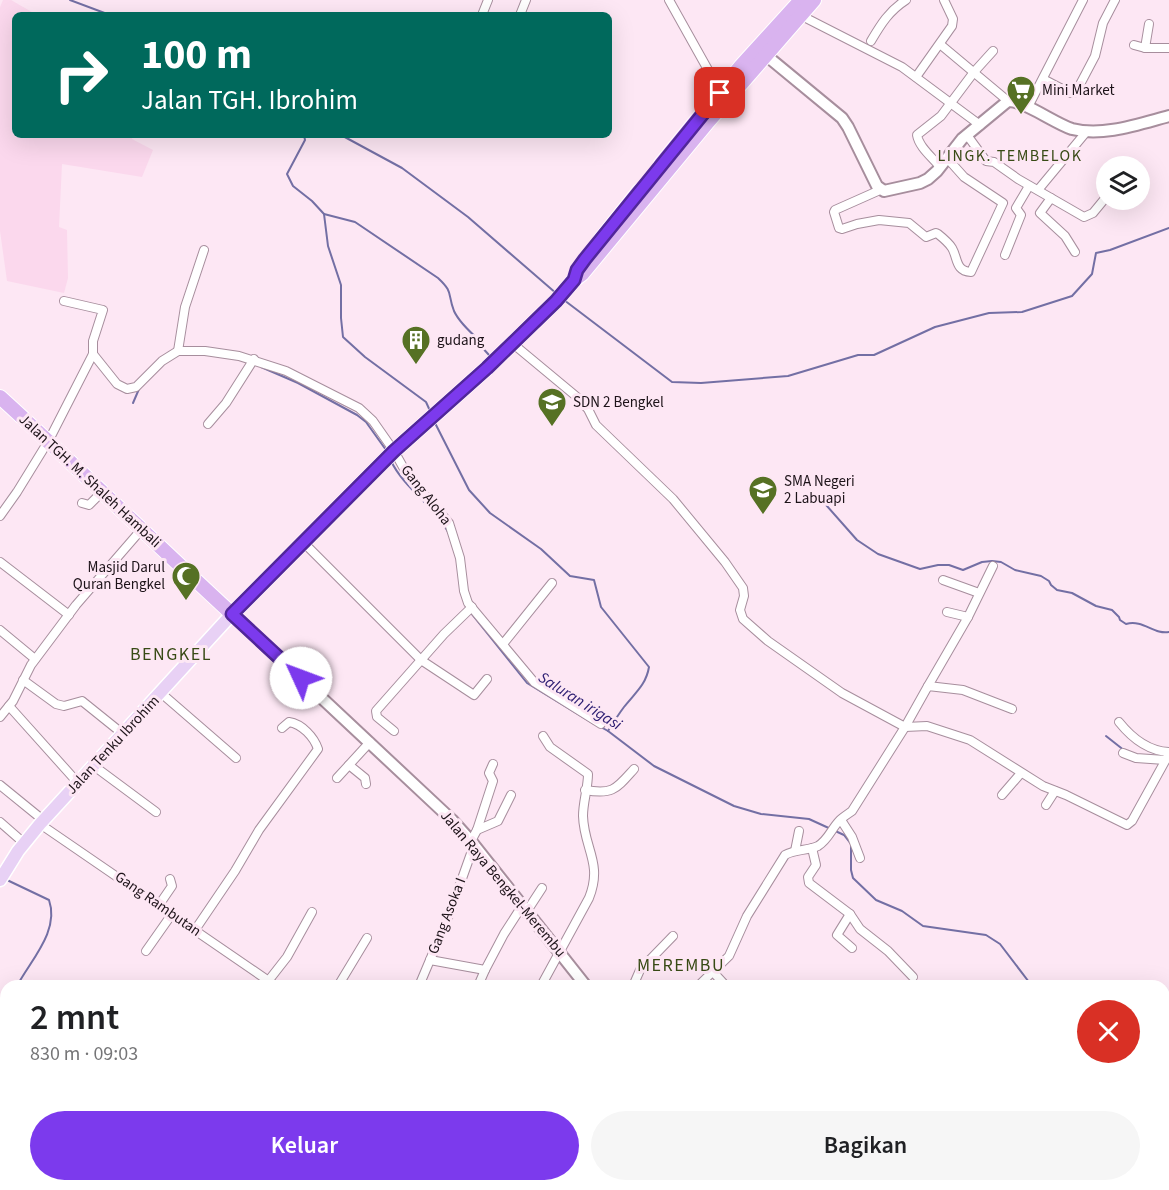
<!DOCTYPE html>
<html lang="id">
<head>
<meta charset="utf-8">
<style>
  :root { --surface:#fff; --page:#f6f6f6; --text:#202124; --muted:#757577; --accent:#7c3aed }
  body { margin:0; font-family:"Source Sans 3",sans-serif; background:var(--page); color:var(--text); height:100vh; display:flex; flex-direction:column; font-size:22px; white-space:nowrap }
  * { box-sizing:border-box; margin:0 }
  p { font-size:20px; color:var(--muted) }
  .icon { flex:none; width:33px; height:33px; fill:none; stroke:currentColor; stroke-width:2; stroke-linecap:round; stroke-linejoin:round }
  .map { position:relative; flex:1; overflow:hidden }
  .drawer { position:absolute; left:0px; top:980px; width:1170px; height:212px; display:flex; flex-direction:column; background:var(--surface); border-radius:18px 18px 0 0; box-shadow:0 6px 24px #0002 }
  .drawer>* { flex:none }
  .top-card { position:absolute; left:12px; top:12px; width:600px; height:126px; border-radius:9px; box-shadow:0 6px 24px #0002; background:#00695c; color:#fff; overflow:hidden }
  .buttons { position:absolute; left:1096px; top:156px; display:grid; gap:12px }
  .buttons a { display:grid; place-items:center; width:54px; height:54px; border-radius:50%; background:var(--surface); box-shadow:0 6px 24px #0002; font-size:30px }
  .pin { position:absolute; display:grid; place-items:center; width:51px; height:51px; color:#fff; margin:-26px; border-radius:12px; box-shadow:0 3px 9px #0006 }
  .me { position:absolute; width:66px; margin:-33px; rotate:313deg; stroke-linejoin:round; filter:drop-shadow(0 0 4px #0008) }
  .turn { display:flex; align-items:center; gap:21px; height:126px; padding:0 30px; font-size:27px }
  .turn .icon { width:78px; height:78px; stroke-width:2.5 }
  .turn b { display:block; font-size:42px; line-height:51px }
  .round { display:grid; place-items:center; flex:none; width:63px; height:63px; border-radius:32px; background:var(--page) }
  .head { display:flex; align-items:center; justify-content:space-between; height:102px; padding:0 30px }
  h1 { font-size:36px; font-weight:600; line-height:45px }
  .button { display:flex; gap:12px; margin-top:auto; padding:12px 30px }
  .button a { flex:1; height:69px; border-radius:36px; background:var(--accent); color:#fff; font-size:24px; font-weight:600; line-height:69px; text-align:center }
  .button a+a { background:var(--page); color:var(--text) }
  .map>svg:first-child { display:block }
</style>
</head>
<body>
<div class="map">
<svg width="1169" height="1190" viewBox="0 0 1169 1190">
  <rect width="100%" height="100%" fill="#fde7f4"/>
  <!-- built -->
  <polygon fill="#fbd8ed" points="3,0 11,0 37,15 15,15 15,135 133,135 132,139 153,150 142,177 62,164 59,227 67,230 68,278 64,293 7,281 0,231 0,7"/>
  <g fill="none" stroke-linecap="round" stroke-linejoin="round">
    <!-- stream -->
    <g stroke="#736fa4" stroke-width="2">
      <polyline points="70,0 110,15"/>
      <polyline points="304,135 305,140 287,174 293,186 312,201 324,214 328,246 341,285 341,318 343,337 365,357 426,402 431,413"/>
      <polyline points="341,135 402,168 468,217 557,294"/>
      <path d="M324 214 355 222 438 278C454 293 447 293 454 311 459 322 470 332 479 340V344L489 355"/>
      <polyline points="564,300 672,382 701,383 788,376 858,355 874,355 935,327 989,313 1022,312 1072,296 1092,274 1096,253 1110,250 1169,228"/>
      <polyline points="261,367 298,383 357,415 366,422 386,450"/>
      <polyline points="133,403 139,389"/>
      <path d="M434 421 469 490 490 513 541 549 570 576 594 580 601 607 649 667C646 685 635 693 624 707 618 715 613 723 608 731"/>
      <path d="M391 461C405 490 437 507 450 536"/>
      <path d="M819 497 857 540 878 554 920 569 938 565H949L963 570 982 562 992 561 1001 562 1015 570 1041 576 1049 581 1051 585 1057 590 1072 593 1096 606 1112 610 1119 617 1120 620 1126 624C1143 619 1154 635 1169 632"/>
      <polyline points="471,613 527,683 594,724"/>
      <polyline points="599,726 608,731 654,766 734,806 761,814 809,819 844,835 851,844 851,870 853,878 876,900 902,911 923,926 986,935 1000,944 1032,986"/>
      <polyline points="1106,736 1125,751"/>
      <path d="M7 880 49 900C60 931 30 961 17 986"/>
      <polyline points="0,1093 6,1084 6,1067"/>
      <polyline points="0,1135 6,1143"/>
      <polyline points="54,1185 64,1190"/>
      <polyline points="1110,1185 1115,1190"/>
      <polyline points="398,1190 399,1185"/>
      <polyline points="517,1190 520,1185"/>
    </g>
    <!-- street casing -->
    <g stroke="#a78e9d" stroke-width="10">
      <g id="street">
        <polyline points="669,0 721,93"/>
        <polyline points="482,15 488,0"/>
        <polyline points="520,15 526,0"/>
        <polyline points="800,15 902,67 980,125"/>
        <path d="M871 41C881 24 889 11 906 0"/>
        <polyline points="941,45 1008,101"/>
        <polyline points="1134,45 1145,48 1169,48"/>
        <polyline points="1145,48 1149,24"/>
        <polyline points="916,77 952,26 953,19 944,0"/>
        <polyline points="1043,79 1070,93 1076,92 1095,56 1103,23 1115,0"/>
        <polyline points="1028,107 1083,0"/>
        <polyline points="967,135 986,161 994,162 1018,179 1084,217 1093,213 1107,196"/>
        <path d="M940 167C932 157 919 147 917 135L941 116 974 72 993 51"/>
        <path d="M880 190 835 210 834 212 839 228 842 229 857 224 879 220 909 223 926 237 936 233 938 234C943 238 949 243 952 248 958 258 955 271 971 272L1003 203 964 177 947 158"/>
        <polyline points="1038,190 1087,131"/>
        <polyline points="1051,198 1040,213 1065,236 1075,252"/>
        <polyline points="1005,255 1021,215 1016,208 1029,186"/>
        <polyline points="512,343 577,397 588,409 596,425 673,499 725,562 743,588 744,596 740,610 743,619 768,641 842,693 905,727 927,726 970,740 1043,786 1066,795 1127,825 1132,821 1169,754"/>
        <polyline points="178,351 185,307 204,250"/>
        <polyline points="93,354 117,384 127,389 136,387 162,361 178,351 205,351 239,356 286,371 359,408 373,421 394,451 407,474 449,523 460,558 464,591 468,603 534,682 601,724"/>
        <polyline points="208,424 226,403 254,359"/>
        <polyline points="82,503 89,505 103,491"/>
        <polyline points="0,516 17,492 49,440 93,354 93,341 103,310 64,301"/>
        <polyline points="303,542 421,660 474,695 487,679"/>
        <polyline points="0,562 69,615"/>
        <polyline points="943,580 979,593"/>
        <polyline points="947,612 968,617"/>
        <polyline points="0,630 35,659"/>
        <polyline points="503,644 552,583"/>
        <polyline points="23,680 56,704 64,706 82,701 123,734"/>
        <polyline points="928,686 968,617 993,566"/>
        <polyline points="161,693 236,758"/>
        <polyline points="9,706 78,783"/>
        <polyline points="0,717 13,701 31,665 76,605 141,530"/>
        <path d="M1119 722C1131 737 1148 751 1169 752"/>
        <polyline points="394,731 377,717 376,711 444,634 472,607"/>
        <polyline points="1123,753 1136,758 1165,760"/>
        <polyline points="349,765 365,778 366,784"/>
        <polyline points="94,766 156,812"/>
        <polyline points="337,778 370,742"/>
        <polyline points="0,785 43,820"/>
        <path d="M585 790C613 795 616 789 634 769"/>
        <polyline points="1002,795 1021,773"/>
        <polyline points="1046,805 1055,791"/>
        <polyline points="841,820 852,837 860,858"/>
        <polyline points="0,822 24,843"/>
        <polyline points="40,824 276,986"/>
        <polyline points="477,830 493,781 489,773 493,764"/>
        <polyline points="471,841 477,830 498,821 511,795"/>
        <polyline points="812,848 816,865 808,877 809,883 850,914 860,929 888,951 913,977"/>
        <polyline points="795,851 799,831"/>
        <polyline points="159,905 172,886 170,879"/>
        <polyline points="527,911 542,888"/>
        <polyline points="850,914 837,935 852,948"/>
        <path d="M195 930 235 871 259 830 318 749C314 737 302 724 289 722L282 728"/>
        <polyline points="146,951 172,914"/>
        <polyline points="430,960 485,970 504,934 522,906"/>
        <polyline points="713,972 726,986"/>
        <polyline points="269,980 287,957 312,912"/>
        <polyline points="338,986 367,938"/>
        <polyline points="419,986 449,915 474,845"/>
        <polyline points="478,986 485,970"/>
        <path d="M541 986 589 898C603 863 584 849 583 816 583 802 588 788 588 774L550 747 543 736"/>
        <polyline points="633,986 640,970 673,936"/>
        <path d="M698 986 729 956 747 916 785 855C795 849 807 851 818 846 829 839 831 829 840 820 843 817 848 814 852 811L905 727 928 686 963 690 1012 709"/>
        <polyline points="1164,1171 1169,1171"/>
        <polyline points="580,1185 585,1190"/>
        <polyline points="819,1190 819,1185"/>
      </g>
    </g>
    <!-- secondary casing -->
    <g stroke="#a78e9d" stroke-width="14">
      <g id="secondary">
        <path d="M762 52 842 118 848 127 877 186 884 191 920 183 928 179 937 171 962 139 1008 101C1023 100 1054 123 1072 129 1103 137 1139 124 1169 116"/>
        <polyline points="232,614 452,820 471,841 586,986"/>
        <polyline points="737,1185 741,1190"/>
      </g>
    </g>
    <!-- primary casing -->
    <g stroke="#fff" stroke-width="15">
      <polyline id="primary" points="0,880 18,851 40,824 232,614"/>
    </g>
    <!-- highway casing -->
    <g stroke="#fff" stroke-width="16">
      <g id="highway">
        <polyline points="661,164 741,66 801,0"/>
        <polyline points="601,239 639,191"/>
        <path d="M0 397C78 468 154 542 232 614L394 451 487 368 556 301 574 280 582 274 707 123 814 0"/>
      </g>
    </g>
    <!-- street -->
    <use href="#street" stroke="#fff" stroke-width="8"/>
    <!-- secondary -->
    <use href="#secondary" stroke="#fff" stroke-width="10"/>
    <!-- primary -->
    <use href="#primary" stroke="#e8d1f5" stroke-width="12"/>
    <!-- highway -->
    <use href="#highway" stroke="#d9b3ef" stroke-width="14"/>
  </g>
  <g fill="none" stroke-linecap="round" stroke-linejoin="round">
    <!-- route casing -->
    <g stroke="#51269a" stroke-width="15">
      <polyline id="route" points="301,678 232,614 394,451 487,368 556,301 574,280 577,270 585,259 720,93"/>
    </g>
    <!-- route -->
    <use href="#route" stroke="#7c3aed" stroke-width="10"/>
  </g>
  <!-- icons -->
  <defs>
    <g id="supermarket-pin" transform="scale(1.5)"><path d="M0 17L-7.5 6A9.5 9.5 0 1 1 7.5 6Z" fill="#567124" stroke="#fde7f4"/><path d="M-6-5.5h2.5l.6 2H6L4.5 2H-2.5L-4.4-4H-6ZM-1.5 3.2a1.3 1.3 0 1 0 .1 0ZM3 3.2a1.3 1.3 0 1 0 .1 0Z" fill="#fff"/></g>
    <g id="building-pin" transform="scale(1.5)"><path d="M0 17L-7.5 6A9.5 9.5 0 1 1 7.5 6Z" fill="#567124" stroke="#fde7f4"/><path d="M-4-6H4V6H1V3H-1V6H-4ZM-2.5-4.3h1.7v1.8h-1.7ZM.8-4.3h1.7v1.8H.8ZM-2.5-1h1.7V.8h-1.7ZM.8-1h1.7V.8H.8Z" fill="#fff"/></g>
    <g id="school-pin" transform="scale(1.5)"><path d="M0 17L-7.5 6A9.5 9.5 0 1 1 7.5 6Z" fill="#567124" stroke="#fde7f4"/><path d="M0-5L7-2L0 1L-7-2ZM-4 1L0 2.5L4 1V4Q0 6-4 4Z" fill="#fff"/></g>
    <g id="mosque-pin" transform="scale(1.5)"><path d="M0 17L-7.5 6A9.5 9.5 0 1 1 7.5 6Z" fill="#567124" stroke="#fde7f4"/><path d="M3.5-4.9A6 6 0 1 0 3.5 4.9A5 5 0 1 1 3.5-4.9Z" fill="#fff"/></g>
  </defs>
  <g fill-rule="evenodd">
    <use href="#supermarket-pin" x="1021" y="90"/>
    <use href="#building-pin" x="416" y="340"/>
    <use href="#school-pin" x="552" y="402"/>
    <use href="#school-pin" x="763" y="490"/>
    <use href="#mosque-pin" x="186" y="576"/>
  </g>
  <g text-anchor="middle" dominant-baseline="central" stroke-width="6" stroke-linejoin="round" paint-order="stroke">
    <!-- poi labels -->
    <g font-size="15" fill="#1d1319" stroke="#fde7f4" text-anchor="start">
      <text x="1042" y="90">Mini Market</text>
      <text x="437" y="340">gudang</text>
      <text x="573" y="402">SDN 2 Bengkel</text>
      <text x="784" y="481">SMA Negeri<tspan x="784" dy="17">2 Labuapi</tspan></text>
      <text x="165" y="567" text-anchor="end">Masjid Darul<tspan x="165" dy="17">Quran Bengkel</tspan></text>
    </g>
    <!-- street labels -->
    <g font-size="15" fill="#1d1319" stroke="#fde7f4">
      <text transform="translate(90 481) rotate(43)">Jalan TGH. M. Shaleh Hambali</text>
      <text transform="translate(426 495) rotate(52)">Gang Aloha</text>
      <text transform="translate(113 745) rotate(-47)">Jalan Tenku Ibrohim</text>
      <text transform="translate(503 884) rotate(50)">Jalan Raya Bengkel-Merembu</text>
      <text transform="translate(158 904) rotate(35)">Gang Rambutan</text>
      <text transform="translate(447 916) rotate(-69)">Gang Asoka I</text>
    </g>
    <!-- neighbourhood labels -->
    <g font-size="16" letter-spacing="1.5" fill="#384a15" stroke="#fde7f4">
      <text x="1010" y="156">LINGK. TEMBELOK</text>
    </g>
    <!-- water labels -->
    <g font-size="16" font-style="italic" fill="#2f2074" stroke="#fde7f4">
      <text transform="translate(580 701) rotate(32)">Saluran irigasi</text>
    </g>
    <!-- quarter labels -->
    <g font-size="18" letter-spacing="1.5" fill="#384a15" stroke="#fde7f4">
      <text x="171" y="654">BENGKEL</text>
      <text x="681" y="965">MEREMBU</text>
    </g>
  </g>
</svg>
<div class="buttons">
<a><svg class="icon" aria-label="layers" viewBox="0 0 24 24"><path d="M12 4l9 5-9 5-9-5zM3 14l9 5 9-5"/></svg></a>
</div>
<div class="pin" style="left:720px;top:93px;background:#d93025"><svg class="icon" aria-label="arrive" viewBox="0 0 24 24"><path d="M6 21V4h12l-3 4 3 4H6"/></svg></div>
<svg class="me" style="left:301px;top:678px" viewBox="-20 -20 40 40"><circle r="19" fill="#fff"/><path d="M0-13L10 11 0 6-10 11z" fill="#7c3aed"/></svg>
<div class="top-card">
<div class="turn"><svg class="icon" aria-label="right" viewBox="0 0 24 24"><path d="M7 20v-9h11M14 6l5 5-5 5"/></svg><div><b>100 m</b>Jalan TGH. Ibrohim</div></div>
</div>
<section class="drawer">
<div class="head"><div><h1>2 mnt</h1><p>830 m · 09:03</p></div><a class="round" style="background:#d93025;color:#fff"><svg class="icon" aria-label="close" viewBox="0 0 24 24"><path d="M6 6l12 12M18 6L6 18"/></svg></a></div>
<div class="button"><a>Keluar</a><a>Bagikan</a></div>
</section>
</div>
</body>
</html>
